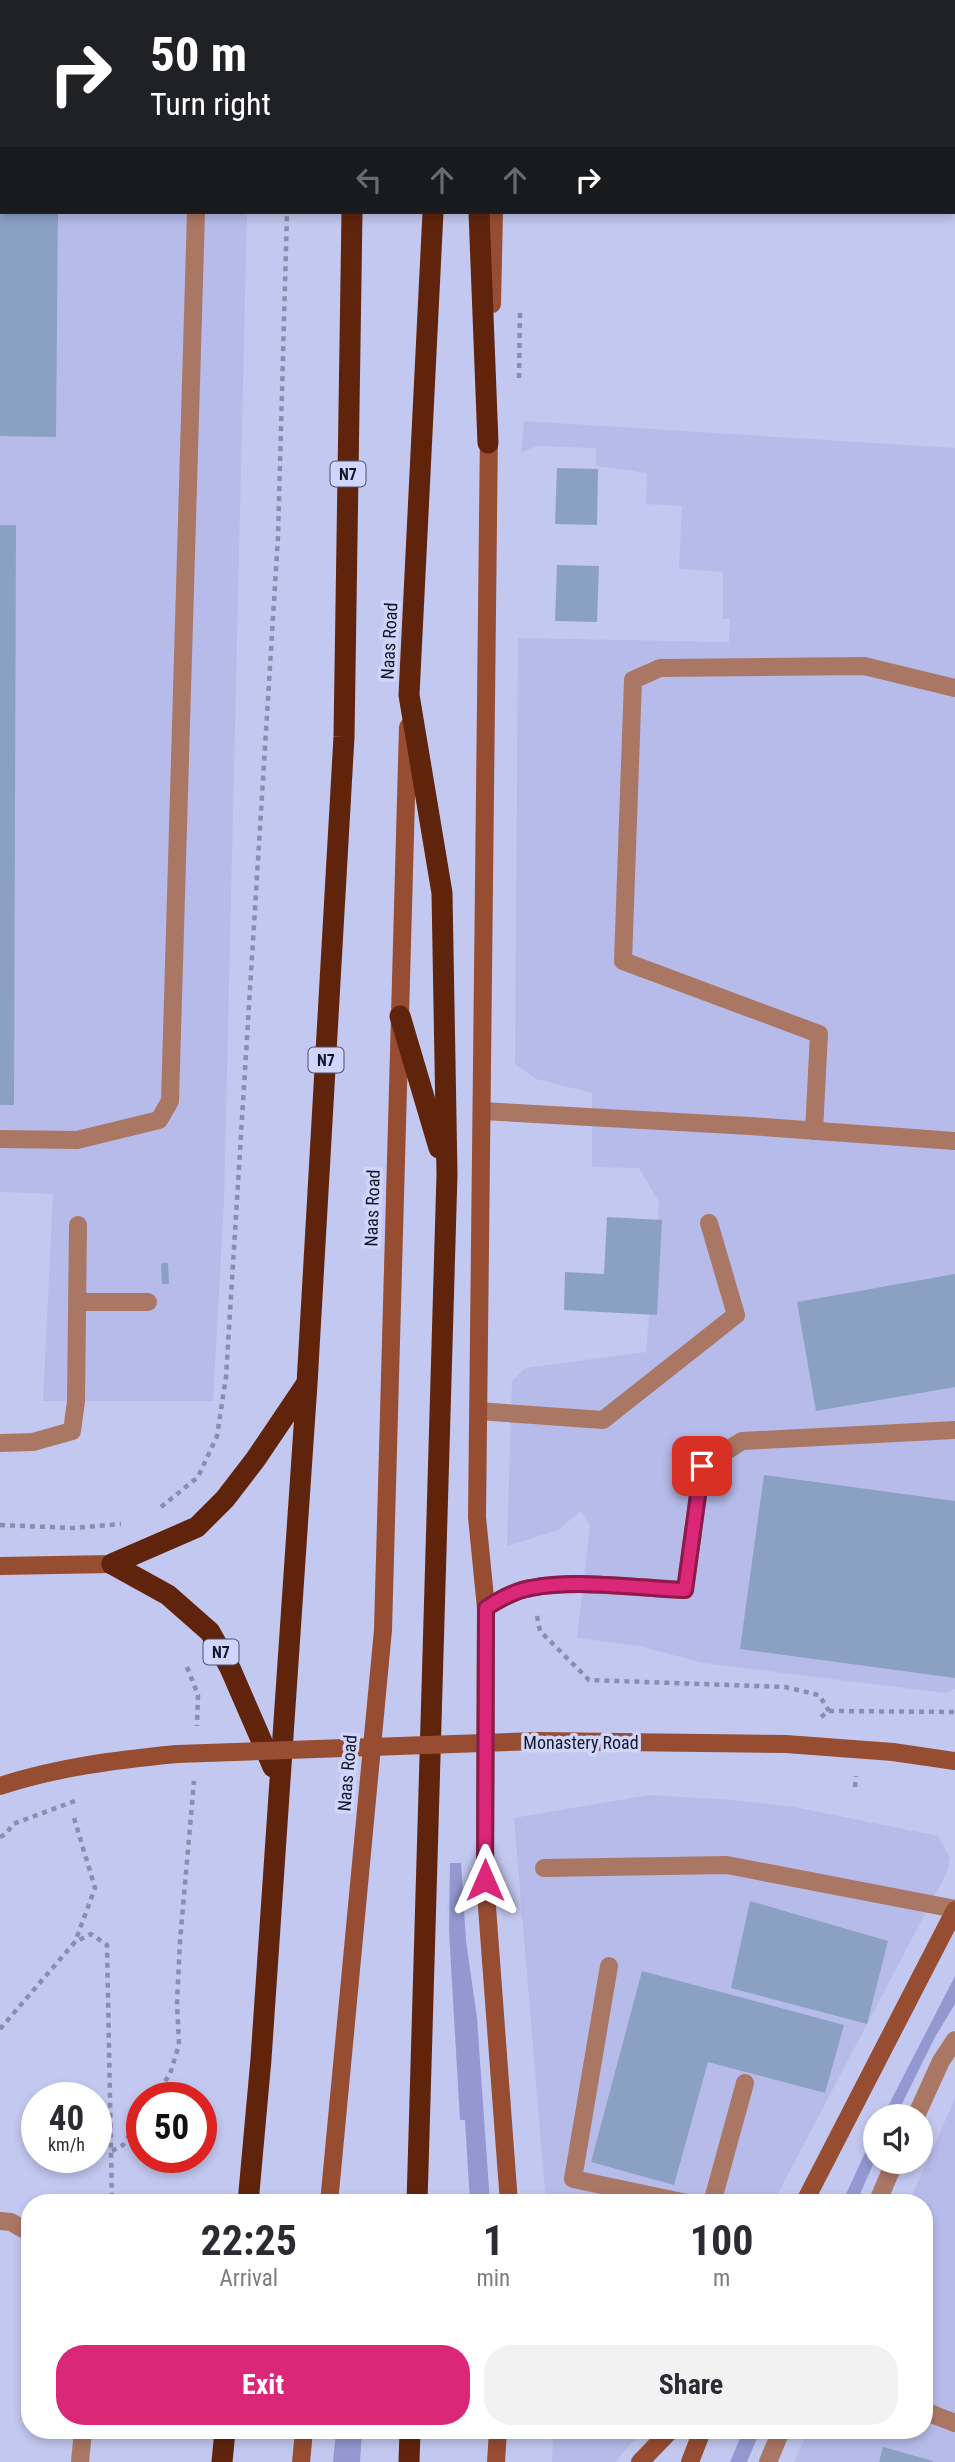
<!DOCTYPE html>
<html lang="en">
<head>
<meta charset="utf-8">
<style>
  :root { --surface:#fff; --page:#f2f2f3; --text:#2b2b33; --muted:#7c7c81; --accent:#db2777 }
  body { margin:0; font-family:"Roboto Condensed",sans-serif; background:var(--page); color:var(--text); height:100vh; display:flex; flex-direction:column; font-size:26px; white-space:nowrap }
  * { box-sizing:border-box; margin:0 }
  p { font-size:23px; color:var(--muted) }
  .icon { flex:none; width:38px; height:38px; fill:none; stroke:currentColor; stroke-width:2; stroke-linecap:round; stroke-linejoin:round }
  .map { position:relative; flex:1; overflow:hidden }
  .drawer { position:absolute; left:21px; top:2194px; width:912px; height:245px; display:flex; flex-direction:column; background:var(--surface); border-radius:28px; box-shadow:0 4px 10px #0003 }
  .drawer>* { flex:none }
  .hud { position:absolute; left:0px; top:0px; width:956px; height:214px; box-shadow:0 4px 10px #0003; background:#202124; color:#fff; overflow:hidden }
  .buttons { position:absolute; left:863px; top:2104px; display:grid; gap:14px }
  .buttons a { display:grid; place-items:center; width:70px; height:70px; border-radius:50%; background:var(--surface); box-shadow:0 4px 10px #0003; font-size:35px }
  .speed { position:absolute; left:21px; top:2082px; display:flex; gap:14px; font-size:35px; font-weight:700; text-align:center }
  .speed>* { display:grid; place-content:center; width:91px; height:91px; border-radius:50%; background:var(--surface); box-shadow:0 4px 10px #0003; line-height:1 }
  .speed small { font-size:18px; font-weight:400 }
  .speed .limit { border:10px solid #d22; background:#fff; color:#111 }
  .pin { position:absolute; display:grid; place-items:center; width:60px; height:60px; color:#fff; margin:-30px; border-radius:14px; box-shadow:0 4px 10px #0006 }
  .me { position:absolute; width:77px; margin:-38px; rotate:0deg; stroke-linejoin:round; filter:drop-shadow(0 0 5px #0008) }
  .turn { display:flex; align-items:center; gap:24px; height:147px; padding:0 35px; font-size:32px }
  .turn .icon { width:91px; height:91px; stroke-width:2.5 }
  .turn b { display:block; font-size:49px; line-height:60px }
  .lanes { display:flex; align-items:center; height:66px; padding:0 35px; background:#0003; justify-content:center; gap:35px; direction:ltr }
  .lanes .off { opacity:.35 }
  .eta { display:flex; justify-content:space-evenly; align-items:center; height:119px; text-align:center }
  .eta b { font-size:42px; font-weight:700; line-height:49px }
  .primary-button { display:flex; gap:14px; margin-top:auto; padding:14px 35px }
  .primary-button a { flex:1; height:80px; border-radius:28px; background:var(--accent); color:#fff; font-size:28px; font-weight:700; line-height:80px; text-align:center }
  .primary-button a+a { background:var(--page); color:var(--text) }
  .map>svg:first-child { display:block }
</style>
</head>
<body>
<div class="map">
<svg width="955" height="2462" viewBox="0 0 955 2462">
  <rect width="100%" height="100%" fill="#c3c8f0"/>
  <!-- built -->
  <g fill="#b6bbea">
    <polygon points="0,0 249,0 2,2 2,212 247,212 224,1201 213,1401 43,1401 53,1194 0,1192"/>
    <polygon points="524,421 955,448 955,1689 945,1693 703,1663 639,1646 577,1638 590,1526 581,1511 558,1530 507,1546 512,1381 525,1368 646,1352 659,1202 639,1168 592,1167 592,1093 536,1079 515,1064 518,638 729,642 730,619 723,619 723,572 679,569 682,506 646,504 647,473 596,466 596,448 536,446 521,453"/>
    <polygon points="649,1795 734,1800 794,1807 938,1836 950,1857 947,1872 773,2203 546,2203 514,1818"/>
    <polygon points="955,2098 955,2462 794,2462 808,2431 924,2431 924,2203 909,2203"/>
    <polygon points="553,2431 642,2431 615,2462 552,2462"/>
  </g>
  <!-- green -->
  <g fill="#9398d1">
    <polygon points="450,1863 461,1863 466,1941 477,2018 490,2203 470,2203 465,2120 460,2120 449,1931"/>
    <polygon points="955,1976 955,2004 935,2037 896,2116 883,2116"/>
    <polygon points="875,2131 875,2160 856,2203 842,2203"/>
    <polygon points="336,2431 362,2431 360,2462 333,2462"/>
    <polygon points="743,2431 760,2431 747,2462 730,2462"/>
  </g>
  <!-- building -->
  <g fill="#8ba1c4">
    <polygon points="0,212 58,212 56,437 0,436"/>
    <polygon points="557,468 598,469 597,525 555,524"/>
    <polygon points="0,525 16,525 14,1105 0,1105"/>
    <polygon points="557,565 599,566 597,622 555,621"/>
    <polygon points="607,1217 662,1220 657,1315 564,1310 565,1272 604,1274"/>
    <polygon points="161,1263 168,1263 169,1284 162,1284"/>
    <polygon points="955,1274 955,1387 816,1411 797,1302"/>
    <polygon points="764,1475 955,1501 955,1678 740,1649"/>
    <polygon points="750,1901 888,1941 867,2024 731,1988"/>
    <polygon points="642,1971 844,2025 825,2093 708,2062 674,2185 591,2162"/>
    <polygon points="883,2447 933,2461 933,2462 879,2462"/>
  </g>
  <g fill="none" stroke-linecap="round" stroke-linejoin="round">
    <!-- path -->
    <g stroke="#8a8eae" stroke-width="4.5" stroke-dasharray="5 5" stroke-linecap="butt">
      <polyline points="292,2 292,0"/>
      <polyline points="519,378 520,313"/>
      <polyline points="161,1507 198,1477 217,1436 226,1377 278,537 287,212"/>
      <polyline points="0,1525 73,1528 121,1524"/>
      <polyline points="537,1616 540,1631 589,1680 785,1687 819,1695 829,1711"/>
      <polyline points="187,1667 198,1695 197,1726"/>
      <polyline points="821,1717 829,1711 955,1712"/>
      <polyline points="855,1787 856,1776"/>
      <polyline points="74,1818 95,1888 75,1942"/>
      <polyline points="0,1837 6,1834 13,1824 75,1801 76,1797"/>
      <polyline points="0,2029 75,1942 91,1934 107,1945 112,2203"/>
      <polyline points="154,2098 170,2074 179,2045 177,2003 180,1941 194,1781"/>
      <polyline points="112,2151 123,2145 142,2117"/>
    </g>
    <!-- lane -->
    <g stroke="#ab7765" stroke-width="18">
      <polyline points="202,2 202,0"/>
      <polyline points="482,1111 750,1126 955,1141"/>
      <polyline points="814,1131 819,1034 623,961 633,680 660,668 864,666 955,688"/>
      <polyline points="0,1139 77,1140 159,1120 170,1101 196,212"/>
      <polyline points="78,1302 148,1302"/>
      <polyline points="478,1411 603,1420 736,1315 709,1223"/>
      <polyline points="0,1443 33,1442 72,1431 76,1401 78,1225"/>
      <path d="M486 1608C500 1599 516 1590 531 1588 576 1579 639 1588 685 1590L702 1466 742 1441 955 1430"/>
      <polyline points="544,1868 727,1865 955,1909"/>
      <polyline points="609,1966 573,2179 687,2203"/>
      <polyline points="712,2203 745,2083"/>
      <polyline points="0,2221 11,2222 30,2233"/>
      <polyline points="924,2411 955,2423"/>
      <polyline points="80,2462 83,2431"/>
    </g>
    <!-- street -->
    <g stroke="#ab7765" stroke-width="18">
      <polyline points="916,2116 941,2061 955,2040"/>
      <polyline points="877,2203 895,2161"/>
      <polyline points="768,2462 781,2431"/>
    </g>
    <!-- secondary -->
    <g stroke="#974d32" stroke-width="18">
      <polyline points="499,2 499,0"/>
      <polyline points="492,304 494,212"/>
      <polyline points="489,430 477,1517 486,1608 485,1880 509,2203"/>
      <polyline points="0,1566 112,1564"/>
      <polyline points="537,1741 786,1744 893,1752 955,1761"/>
      <path d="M0 1786C58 1767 116 1760 177 1754"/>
      <polyline points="329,2203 383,1630 408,727"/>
      <polyline points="804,2203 955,1910"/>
      <polyline points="301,2462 304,2431"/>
      <polyline points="496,2462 498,2431"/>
      <polyline points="640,2462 670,2431"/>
      <polyline points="690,2462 702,2431"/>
    </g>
    <!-- highway -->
    <g stroke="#60240d" stroke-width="21">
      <polyline points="470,0 470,2"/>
      <polyline points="354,2 354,0"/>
      <polyline points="440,2 440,0"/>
      <polyline points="479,212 488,443"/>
      <polyline points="400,1016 439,1148"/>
      <polyline points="112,1564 168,1595 210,1632 230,1668 273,1767"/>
      <polyline points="112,1564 197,1527 225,1499 255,1460 305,1386"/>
      <polyline points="248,2203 261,2059 307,1384 344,737 352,212"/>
      <polyline points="417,2203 447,1174 442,893 409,695 433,212"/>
      <polyline points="222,2462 225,2431"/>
      <polyline points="409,2462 410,2431"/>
    </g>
    <!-- secondary-bridge -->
    <polyline stroke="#974d32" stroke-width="18" points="177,1754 537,1741"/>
  </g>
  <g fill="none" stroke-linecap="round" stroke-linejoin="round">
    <!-- route casing -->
    <g stroke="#8e194d" stroke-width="18">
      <path id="route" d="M485 1880 486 1608C500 1599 516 1590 531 1588 577 1579 638 1588 685 1590L702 1466"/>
    </g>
    <!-- route -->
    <use href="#route" stroke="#db2777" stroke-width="12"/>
  </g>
  <g text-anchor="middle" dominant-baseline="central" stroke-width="7" stroke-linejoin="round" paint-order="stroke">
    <!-- shield labels -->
    <g fill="#d0d5fe" stroke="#4e5067" stroke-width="2">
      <rect x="330.5" y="461.5" width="35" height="25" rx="5"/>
      <rect x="308.5" y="1047.5" width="35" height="25" rx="5"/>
      <rect x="203.5" y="1639.5" width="35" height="25" rx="5"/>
    </g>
    <g font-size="16" font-weight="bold" fill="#161726">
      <text x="348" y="474">N7</text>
      <text x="326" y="1060">N7</text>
      <text x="221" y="1652">N7</text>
    </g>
    <!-- street labels -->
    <g font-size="18" fill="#161726" stroke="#d0d5fe">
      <text transform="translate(389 641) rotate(-87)">Naas Road</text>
      <text transform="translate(372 1208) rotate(-88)">Naas Road</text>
      <text x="581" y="1742">Monastery Road</text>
      <text transform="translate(347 1773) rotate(-85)">Naas Road</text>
    </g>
  </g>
</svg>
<div class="buttons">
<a><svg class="icon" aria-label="sound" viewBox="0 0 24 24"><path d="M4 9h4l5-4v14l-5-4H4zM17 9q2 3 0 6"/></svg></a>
</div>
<div class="speed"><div>40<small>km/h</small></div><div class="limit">50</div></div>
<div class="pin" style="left:702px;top:1466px;background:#d93025"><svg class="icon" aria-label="arrive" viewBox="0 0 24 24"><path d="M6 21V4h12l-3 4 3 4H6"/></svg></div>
<svg class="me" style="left:485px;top:1880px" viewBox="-20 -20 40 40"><path d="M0-17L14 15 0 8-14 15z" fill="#db2777" stroke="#fff" stroke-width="4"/></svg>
<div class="hud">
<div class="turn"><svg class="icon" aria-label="right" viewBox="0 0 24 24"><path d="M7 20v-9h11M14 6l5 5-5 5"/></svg><div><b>50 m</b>Turn right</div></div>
<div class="lanes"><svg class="icon off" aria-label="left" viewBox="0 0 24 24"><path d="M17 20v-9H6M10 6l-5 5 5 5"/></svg><svg class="icon off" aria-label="ahead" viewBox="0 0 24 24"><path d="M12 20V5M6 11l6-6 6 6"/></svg><svg class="icon off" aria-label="ahead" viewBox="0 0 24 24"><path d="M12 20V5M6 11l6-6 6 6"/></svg><svg class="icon" aria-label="right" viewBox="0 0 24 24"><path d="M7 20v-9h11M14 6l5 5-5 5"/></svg></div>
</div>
<section class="drawer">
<div class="eta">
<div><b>22:25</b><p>Arrival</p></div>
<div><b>1</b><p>min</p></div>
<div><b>100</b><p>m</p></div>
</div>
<div class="primary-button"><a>Exit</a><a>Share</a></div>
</section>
</div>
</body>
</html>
